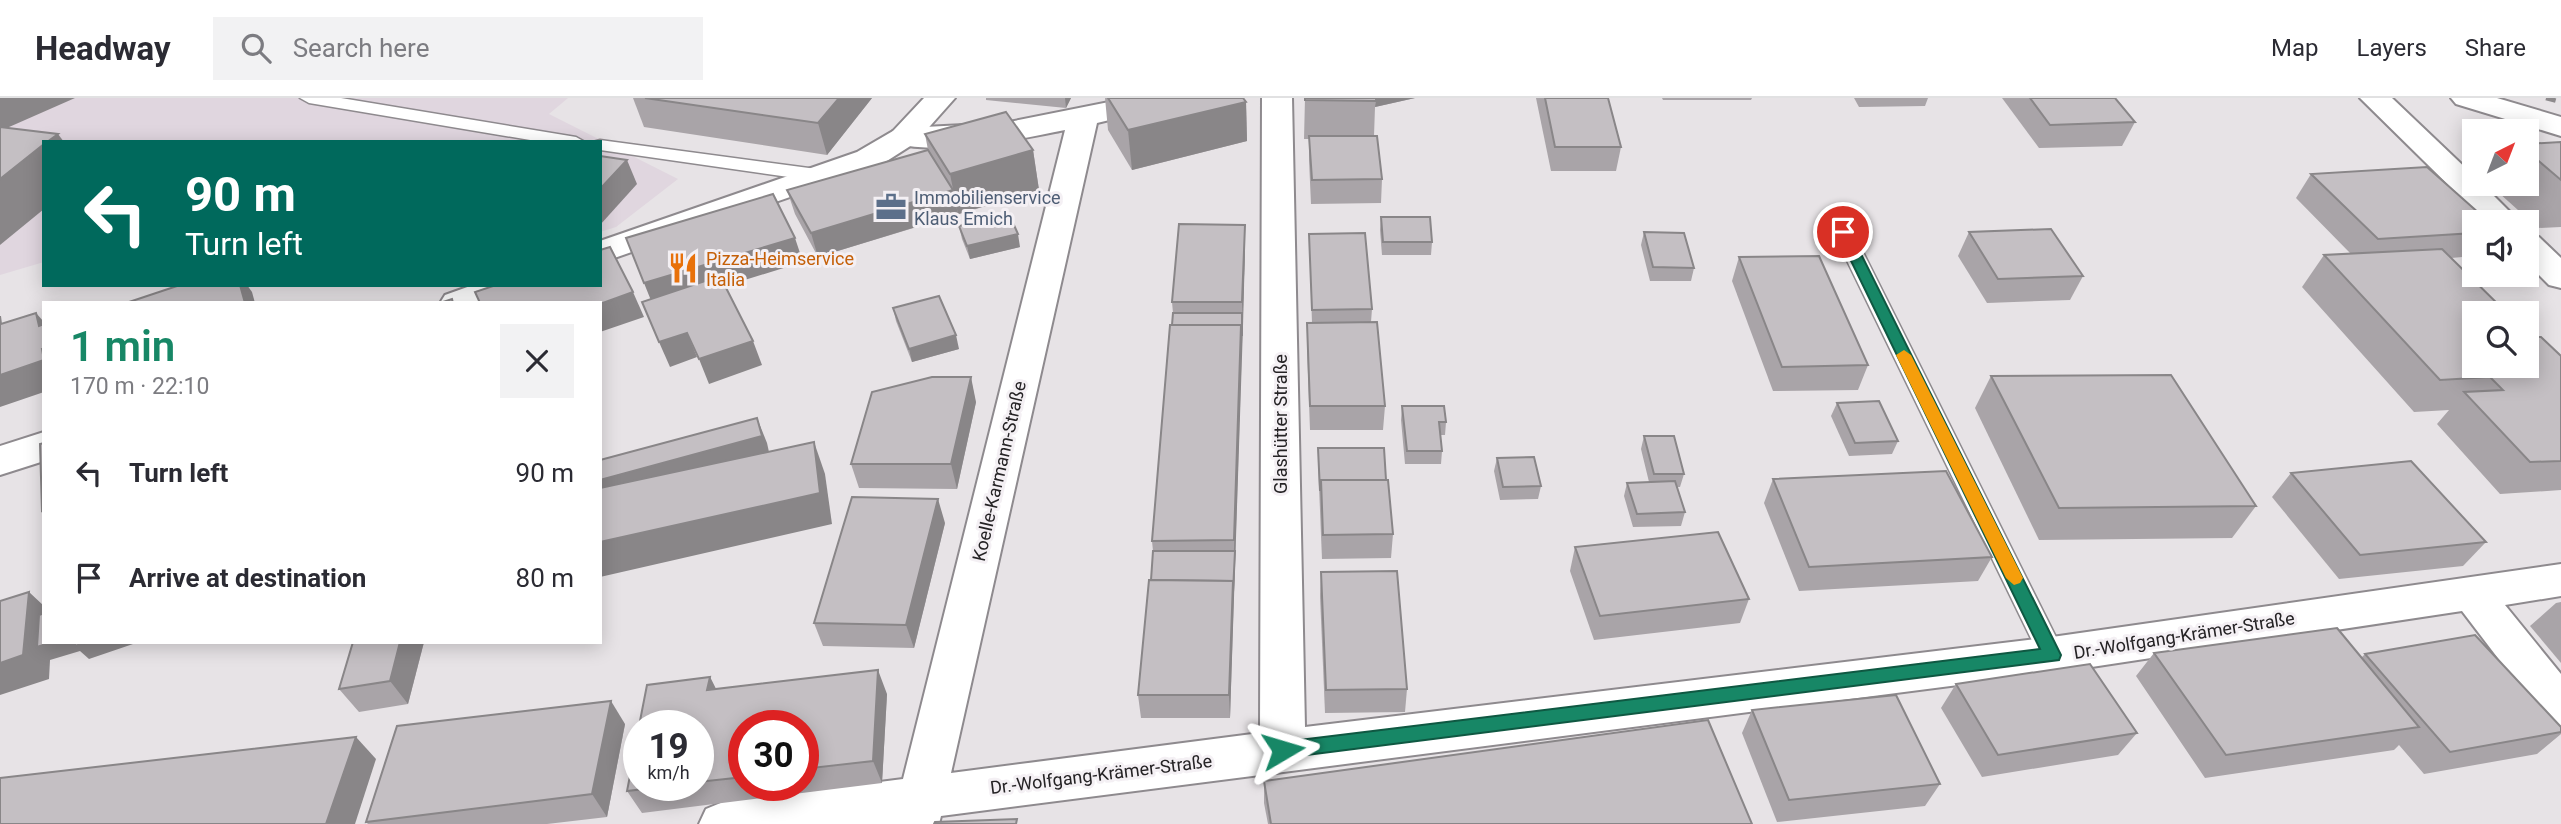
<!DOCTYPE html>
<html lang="en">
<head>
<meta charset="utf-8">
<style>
  :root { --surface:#fff; --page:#f2f2f3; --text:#2b2b33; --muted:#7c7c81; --line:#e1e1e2; --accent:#178766 }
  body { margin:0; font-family:Roboto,sans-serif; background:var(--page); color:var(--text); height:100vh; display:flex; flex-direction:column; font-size:26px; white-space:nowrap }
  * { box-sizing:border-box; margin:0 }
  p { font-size:23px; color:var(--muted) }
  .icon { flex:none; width:38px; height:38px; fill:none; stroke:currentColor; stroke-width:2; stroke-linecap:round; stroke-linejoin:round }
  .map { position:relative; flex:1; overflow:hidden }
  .side { position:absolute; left:42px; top:203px; width:560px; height:343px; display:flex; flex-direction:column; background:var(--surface); border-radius:0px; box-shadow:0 4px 18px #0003 }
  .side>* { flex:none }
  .hud { position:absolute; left:42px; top:42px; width:560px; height:147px; border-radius:0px; box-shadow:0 4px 18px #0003; background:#00695c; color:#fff; overflow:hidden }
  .needle { width:46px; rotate:42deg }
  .fabs { position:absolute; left:2462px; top:21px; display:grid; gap:14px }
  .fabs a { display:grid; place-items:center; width:77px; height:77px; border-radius:0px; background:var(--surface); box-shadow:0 4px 18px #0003; font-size:35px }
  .speed { position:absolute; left:623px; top:612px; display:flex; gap:14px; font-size:35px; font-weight:700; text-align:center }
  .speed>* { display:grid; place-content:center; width:91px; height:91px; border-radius:50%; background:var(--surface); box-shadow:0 4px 18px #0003; line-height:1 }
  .speed small { font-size:18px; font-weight:400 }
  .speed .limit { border:10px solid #d22; background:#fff; color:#111 }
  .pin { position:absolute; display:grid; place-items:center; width:60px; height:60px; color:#fff; margin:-30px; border:4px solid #fff; border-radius:50%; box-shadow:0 2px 7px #0007 }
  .me { position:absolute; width:77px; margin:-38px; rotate:83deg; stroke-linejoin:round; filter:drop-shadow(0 0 5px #0008) }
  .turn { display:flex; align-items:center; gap:24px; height:147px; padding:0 28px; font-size:32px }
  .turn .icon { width:91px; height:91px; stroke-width:2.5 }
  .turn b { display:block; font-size:49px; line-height:60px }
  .round { display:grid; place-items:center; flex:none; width:74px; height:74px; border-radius:0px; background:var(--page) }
  .overview { display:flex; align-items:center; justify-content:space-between; height:119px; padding:0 28px }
  h1 { font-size:42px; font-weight:600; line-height:52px; color:var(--accent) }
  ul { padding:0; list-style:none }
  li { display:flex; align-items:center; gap:21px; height:105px; padding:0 28px }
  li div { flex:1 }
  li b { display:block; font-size:26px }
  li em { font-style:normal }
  header { display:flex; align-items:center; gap:42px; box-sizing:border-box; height:98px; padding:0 35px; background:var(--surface); border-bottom:2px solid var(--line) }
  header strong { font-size:33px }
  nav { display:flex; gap:38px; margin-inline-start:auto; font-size:24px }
  .search { width:490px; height:63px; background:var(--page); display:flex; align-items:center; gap:18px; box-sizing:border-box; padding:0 24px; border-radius:0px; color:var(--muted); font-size:26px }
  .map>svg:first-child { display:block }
</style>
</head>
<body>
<header>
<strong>Headway</strong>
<div class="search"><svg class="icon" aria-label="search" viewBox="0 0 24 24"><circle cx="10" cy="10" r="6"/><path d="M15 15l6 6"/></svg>Search here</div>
<nav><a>Map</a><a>Layers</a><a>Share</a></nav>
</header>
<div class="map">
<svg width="2561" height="726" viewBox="0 0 2561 726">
  <rect width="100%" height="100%" fill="#e7e3e6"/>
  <!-- built -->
  <polygon fill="#e0d6df" points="0,0 568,0 549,16 678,81 616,129 600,134 600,44 44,44 44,164 0,177"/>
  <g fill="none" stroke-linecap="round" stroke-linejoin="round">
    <!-- lane casing -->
    <g stroke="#8e8a8e" stroke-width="3">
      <g id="lane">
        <polygon points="300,0 341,0 576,39 585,44 542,44 309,5"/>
        <polygon points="600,42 824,72 833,78 824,84 600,52 600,44 593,44"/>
        <polygon points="1843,128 1853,134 2065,557 2061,564 2052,568 2043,564 2039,557 1833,134"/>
      </g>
    </g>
    <!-- street casing -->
    <g stroke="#8e8a8e" stroke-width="4">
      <g id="street">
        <path d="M1129 0H1181L1176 6 1097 25 951 675 1260 635 1262 0H1292L1305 629 2052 539 2561 466V498L2505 507 2561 576V628L2545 622 2462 513 2052 575 941 718 939 726H699L706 711 723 704 903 681 1065 32C1015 42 944 58 893 45L889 39 893 33 904 30 1004 25Z"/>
        <polygon points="2360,0 2392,0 2474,78 2474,86 2482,86 2520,124 2486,124"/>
        <polygon points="2451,0 2497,0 2561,19 2561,38 2456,6"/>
        <polygon points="2527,136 2539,139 2561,160 2561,190 2549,187 2527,165"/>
      </g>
    </g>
    <!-- secondary casing -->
    <g stroke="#8e8a8e" stroke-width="4">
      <g id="secondary">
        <polygon points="924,0 955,0 915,45 879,68 600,165 600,143 857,54 893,33"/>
        <path d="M473 187H525C509 212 465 205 440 205L445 197Z"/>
        <polygon points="44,334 44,363 0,377 0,348"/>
      </g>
    </g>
    <!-- lane -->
    <use href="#lane" fill="#fff" fill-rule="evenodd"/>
    <!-- street -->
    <use href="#street" fill="#fff" fill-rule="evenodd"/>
    <!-- secondary -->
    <use href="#secondary" fill="#fff" fill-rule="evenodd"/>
    <!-- rail -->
    <polyline stroke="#8d8a8c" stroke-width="4.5" stroke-dasharray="10 10" stroke-linecap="butt" points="2546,0 2561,4"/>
  </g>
  <!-- wall -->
  <g fill="#a9a4a8" fill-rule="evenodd">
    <polygon points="633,0 872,0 827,57 644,29"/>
    <polygon points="986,0 1071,0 1066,10 986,2"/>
    <polygon points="1105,0 1243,0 1246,4 1247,43 1132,72 1108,32"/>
    <polygon points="1305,0 1415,0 1375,9 1374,38 1382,81 1381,105 1311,106 1309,62 1309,41 1304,41"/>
    <polygon points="1536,0 1608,0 1621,49 1616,73 1551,73"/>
    <polygon points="1662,0 1752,0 1751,2 1663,2"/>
    <polygon points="1854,0 1928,0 1925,8 1859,9"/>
    <polygon points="2002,0 2115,0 2135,24 2122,48 2039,50"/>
    <polygon points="925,36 1033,52 1039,92 818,159 795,116 787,92 928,52"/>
    <polygon points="2561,44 2561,129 2538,130 2489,86 2527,86 2527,46"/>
    <polygon points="2311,76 2474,124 2474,158 2451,160 2474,215 2474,268 2561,258 2561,392 2500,396 2437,326 2449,312 2414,314 2302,189 2324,157 2350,155 2296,100"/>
    <polygon points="1381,119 1432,144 1431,157 1382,157 1380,132"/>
    <polygon points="959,128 1020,149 970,161 962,141"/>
    <polygon points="1644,134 1694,170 1691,183 1650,183 1641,147"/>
    <polygon points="1969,134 2083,178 2070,202 1987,205 1958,158"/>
    <polygon points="1309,136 1372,211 1371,224 1385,308 1383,332 1310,332 1307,249 1307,225 1312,225"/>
    <polygon points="1245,151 1230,620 1141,620 1138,597 1151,482 1153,453 1152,443 1173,215 1172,204"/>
    <polygon points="1739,159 1868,267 1858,292 1773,293 1732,183"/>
    <polygon points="893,210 959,251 912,264 896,223"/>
    <polygon points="1991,278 2256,408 2232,440 2039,442 1975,310"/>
    <polygon points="976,304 957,391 859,390 851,366"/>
    <polygon points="1837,305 1898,343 1892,356 1849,358 1831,318"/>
    <polygon points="1402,308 1446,324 1445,337 1440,337 1442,353 1441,366 1405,366 1401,322"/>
    <polygon points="1644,338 1684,376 1680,389 1677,389 1685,414 1681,428 1633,429 1624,398 1627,385 1649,384 1641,351"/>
    <polygon points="1318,350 1386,382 1393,436 1391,460 1322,461 1318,364"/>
    <polygon points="1497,360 1541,388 1538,401 1500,402 1494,373"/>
    <polygon points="2291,375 2486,444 2463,468 2339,481 2272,399"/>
    <polygon points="1773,381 1992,459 1978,483 1799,493 1764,405"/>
    <polygon points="945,425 914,550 823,548 814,525"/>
    <polygon points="1575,449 1749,501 1740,525 1594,542 1570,473"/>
    <polygon points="1321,474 1407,591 1405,614 1325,615 1320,498"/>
    <polygon points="2561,504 2561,565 2530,528 2556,505"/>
    <polygon points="353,544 424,544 408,606 359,614 339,591"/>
    <polygon points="2154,555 2362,559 2365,556 2561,629 2561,636 2537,656 2424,676 2399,647 2394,652 2205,680 2136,578"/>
    <path d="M710 579 716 591 887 596 882 685 642 715 627 693 639 688H698V628ZM744 628H803V688H744Z"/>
    <polygon points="1956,586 2137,635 2118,657 1982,679 1941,610"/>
    <polygon points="1752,612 1940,686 1925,708 1777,724 1742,635"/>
    <polygon points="625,626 607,719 547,726 368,726 366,724"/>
    <polygon points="1264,683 1752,726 1268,726 1264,705"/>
  </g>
  <!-- shaded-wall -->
  <g fill="#898688">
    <polygon points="0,0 75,0 0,33"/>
    <polygon points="839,0 872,0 827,57 818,25"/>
    <polygon points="1065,0 1071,0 1066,10"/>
    <polygon points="1373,0 1415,0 1375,9 1376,3"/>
    <polygon points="1246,4 1247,43 1132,72 1128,32"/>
    <polygon points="58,36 64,44 47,44"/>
    <polygon points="44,46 44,111 0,147 0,81"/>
    <polygon points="1033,52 1039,92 958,116 950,76"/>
    <polygon points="627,62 637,86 600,127 600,91"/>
    <polygon points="953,92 958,116 818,159 811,135"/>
    <polygon points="1245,127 1245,151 1243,228 1242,204"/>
    <polygon points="1018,136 1020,149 970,161 967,148"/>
    <polygon points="795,140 803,164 654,210 644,185"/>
    <polygon points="240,187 247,187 252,194 255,205 245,205"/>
    <polygon points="633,194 644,219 600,234 600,206"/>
    <polygon points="36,215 44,224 44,233 39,228"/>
    <polygon points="1242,215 1243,228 1230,620 1229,597"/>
    <polygon points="687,235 697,259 670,269 659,244"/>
    <polygon points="956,237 959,251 912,264 909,251"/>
    <polygon points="753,243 762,267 709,286 699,261"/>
    <polygon points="44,262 44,294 0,309 0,277"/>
    <polygon points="971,279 976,304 957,391 951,366"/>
    <polygon points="757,320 767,345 771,363 600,410 600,382"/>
    <polygon points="814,344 825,376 832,426 600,479 600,444"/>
    <polygon points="938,401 945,425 914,550 906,527"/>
    <polygon points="29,494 44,508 44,544 133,544 133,546 89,561 80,553 50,562 49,581 0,597 0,565"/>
    <polygon points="400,544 424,544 408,606 390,583"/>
    <polygon points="878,572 887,596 882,685 873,663"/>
    <polygon points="710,579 722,603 707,592"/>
    <polygon points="611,603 625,626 607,719 592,696"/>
    <polygon points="356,639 376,661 355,726 326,726"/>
  </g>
  <!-- building -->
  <g fill="#c4bfc3" stroke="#898688" stroke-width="2">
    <polygon points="645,0 839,0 818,25"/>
    <polygon points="1108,0 1243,0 1246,4 1128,32"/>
    <polygon points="1305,0 1376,0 1376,3 1305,2"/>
    <polygon points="1545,0 1608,0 1621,49 1555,49"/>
    <polygon points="2030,0 2115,0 2135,24 2050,27"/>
    <polygon points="1006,14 1033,52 950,76 925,36"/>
    <polygon points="0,29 58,36 47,44 44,44 44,46 0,81"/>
    <polygon points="1309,38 1377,38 1382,81 1312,82"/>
    <polygon points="2561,44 2561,82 2527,53 2527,46"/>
    <polygon points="928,52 953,92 811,135 787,92"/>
    <polygon points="600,58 627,62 600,91"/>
    <polygon points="2427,69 2489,124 2474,124 2474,135 2378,141 2311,76"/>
    <polygon points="773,96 795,140 644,185 626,140"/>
    <polygon points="1009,116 1018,136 967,148 959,128"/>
    <polygon points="1381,119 1430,119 1432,144 1383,144"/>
    <polygon points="1179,126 1245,127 1242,204 1172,204"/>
    <polygon points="2051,131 2083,178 1998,181 1969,134"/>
    <polygon points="1644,134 1684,135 1694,170 1653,169"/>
    <polygon points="1365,135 1372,211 1312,212 1309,136"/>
    <polygon points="610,149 633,194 600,206 600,205 480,205 475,194 496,187 600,187 600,152"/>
    <polygon points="2442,151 2507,215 2474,215 2474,268 2527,268 2527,239 2541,239 2561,258 2561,363 2530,364 2464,294 2503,292 2490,279 2440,282 2324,157"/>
    <polygon points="1819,158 1868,267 1782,269 1739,159"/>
    <polygon points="720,178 753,243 699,261 687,235 659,244 642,204"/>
    <polygon points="180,187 240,187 245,205 129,205 129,204"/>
    <polygon points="939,198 956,237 909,251 893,210"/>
    <polygon points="452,201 453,205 440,205"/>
    <polygon points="36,215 39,228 44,226 44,251 42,251 44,262 0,277 0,218 1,226"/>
    <polygon points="1173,215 1242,215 1242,238 1241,227 1172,227"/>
    <polygon points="1377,224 1385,308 1310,308 1307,225"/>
    <polygon points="1170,227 1241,227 1234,442 1152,443"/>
    <polygon points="2171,277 2256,408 2059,410 1991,278"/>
    <polygon points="932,279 971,279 951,366 851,366 872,294"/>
    <polygon points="1879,303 1898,343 1855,345 1837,305"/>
    <polygon points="1402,308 1444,308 1446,324 1439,324 1442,353 1407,353"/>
    <polygon points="757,320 762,338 600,382 600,362"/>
    <polygon points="1644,338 1674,338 1684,376 1654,376"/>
    <polygon points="814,344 820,395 600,444 600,390"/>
    <polygon points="44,345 44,412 42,413 40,346"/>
    <polygon points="1318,350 1384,350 1386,382 1321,382 1320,393"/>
    <polygon points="1534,359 1541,388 1503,389 1497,360"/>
    <polygon points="2411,363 2486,444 2360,457 2291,375"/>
    <polygon points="1946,373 1992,459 1809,469 1773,381"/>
    <polygon points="1321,382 1388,382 1393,436 1323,437"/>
    <polygon points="1675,383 1685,414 1637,416 1627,385"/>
    <polygon points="852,399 938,401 906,527 814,525"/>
    <polygon points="1718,434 1749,501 1600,518 1575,449"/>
    <polygon points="1153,453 1235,453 1233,494 1233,483 1151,482"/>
    <polygon points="1397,473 1407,591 1326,592 1321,474"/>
    <polygon points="1149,482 1233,483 1229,597 1138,597"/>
    <polygon points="29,494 23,557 0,565 0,503"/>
    <polygon points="44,515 44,544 52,544 37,549 39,517"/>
    <polygon points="2337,530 2419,629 2226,657 2154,555"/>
    <polygon points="2475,537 2561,629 2561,634 2450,654 2365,556"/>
    <polygon points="75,544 87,544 75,548"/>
    <polygon points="353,544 400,544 390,583 339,591"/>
    <polygon points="2090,566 2137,635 1998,657 1956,586"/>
    <polygon points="878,572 873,663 803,671 803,628 744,628 744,679 698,684 698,628 639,628 647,587 710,579 707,592"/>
    <polygon points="1896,597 1940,686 1789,702 1752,612"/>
    <polygon points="611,603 592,696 366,724 397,628"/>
    <polygon points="1708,622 1752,726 1271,726 1264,683"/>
    <polygon points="639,632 639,688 669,688 627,693"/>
    <polygon points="356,639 326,726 0,726 0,680"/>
    <polygon points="1017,721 1016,726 934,726 935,724"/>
  </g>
  <!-- route -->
  <polygon fill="#178766" stroke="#0f5842" stroke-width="2" points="1843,130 1850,134 2061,557 2059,562 1283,660 1276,658 1273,652 1276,646 1283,644 2040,551 1837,134"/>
  <!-- slow -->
  <polygon fill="#f59e0b" points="1904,252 1911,257 2023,480 2020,485 2014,487 2006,480 1896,257"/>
  <!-- icons -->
  <defs>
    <g id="office-bare" transform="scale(2.415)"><path d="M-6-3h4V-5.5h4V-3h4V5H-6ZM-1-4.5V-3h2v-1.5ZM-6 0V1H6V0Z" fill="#5c6f8a" stroke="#f4f0f4" stroke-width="2.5" paint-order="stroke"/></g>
    <g id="restaurant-bare" transform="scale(2.415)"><path d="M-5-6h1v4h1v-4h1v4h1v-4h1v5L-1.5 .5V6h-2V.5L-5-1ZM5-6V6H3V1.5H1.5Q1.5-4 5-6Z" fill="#e8710a" stroke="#f4f0f4" stroke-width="2.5" paint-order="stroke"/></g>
  </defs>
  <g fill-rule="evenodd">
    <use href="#office-bare" x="891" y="109"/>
    <use href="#restaurant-bare" x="683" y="170"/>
  </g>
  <g text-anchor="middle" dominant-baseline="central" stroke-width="6" stroke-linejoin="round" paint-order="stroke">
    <!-- service labels -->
    <g font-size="18" fill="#4e5e75" stroke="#f4f0f4" text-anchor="start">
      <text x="914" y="99">Immobilienservice<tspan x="914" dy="21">Klaus Emich</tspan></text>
    </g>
    <!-- food labels -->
    <g font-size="18" fill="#c56008" stroke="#f4f0f4" text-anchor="start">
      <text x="706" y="160">Pizza-Heimservice<tspan x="706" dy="21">Italia</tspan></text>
    </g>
    <!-- street labels -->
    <g font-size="18" fill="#252325" stroke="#f4f0f4">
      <text transform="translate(1280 326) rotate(-90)">Glashütter Straße</text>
      <text transform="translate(999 373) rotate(-77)">Koelle-Karmann-Straße</text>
      <text transform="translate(2184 537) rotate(-9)">Dr.-Wolfgang-Krämer-Straße</text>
      <text transform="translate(1101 676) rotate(-7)">Dr.-Wolfgang-Krämer-Straße</text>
    </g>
  </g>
</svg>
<div class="fabs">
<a><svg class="needle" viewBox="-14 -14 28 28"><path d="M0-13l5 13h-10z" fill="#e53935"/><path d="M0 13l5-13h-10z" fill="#7c7c81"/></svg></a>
<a><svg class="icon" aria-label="sound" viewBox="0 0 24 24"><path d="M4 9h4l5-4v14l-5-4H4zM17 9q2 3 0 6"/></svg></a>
<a><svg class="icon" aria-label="search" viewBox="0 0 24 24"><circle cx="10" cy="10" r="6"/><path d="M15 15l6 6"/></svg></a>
</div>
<div class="speed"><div>19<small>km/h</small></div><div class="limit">30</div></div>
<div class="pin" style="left:1843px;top:134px;background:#d93025"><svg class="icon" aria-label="arrive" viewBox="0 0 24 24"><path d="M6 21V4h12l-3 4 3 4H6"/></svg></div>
<svg class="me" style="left:1283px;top:652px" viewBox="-20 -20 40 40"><path d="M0-17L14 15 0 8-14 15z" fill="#178766" stroke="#fff" stroke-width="4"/></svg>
<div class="hud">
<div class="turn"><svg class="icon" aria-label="left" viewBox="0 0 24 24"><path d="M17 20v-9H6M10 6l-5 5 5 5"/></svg><div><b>90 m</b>Turn left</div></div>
</div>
<section class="side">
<div class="overview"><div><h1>1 min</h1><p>170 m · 22:10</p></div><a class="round"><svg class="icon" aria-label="close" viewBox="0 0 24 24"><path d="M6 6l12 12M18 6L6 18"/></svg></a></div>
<ul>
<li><svg class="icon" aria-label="left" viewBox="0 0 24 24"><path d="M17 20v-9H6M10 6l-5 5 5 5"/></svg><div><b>Turn left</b></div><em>90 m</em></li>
<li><svg class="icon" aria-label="arrive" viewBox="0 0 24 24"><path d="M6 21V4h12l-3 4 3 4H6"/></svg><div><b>Arrive at destination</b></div><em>80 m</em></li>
</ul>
</section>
</div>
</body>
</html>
